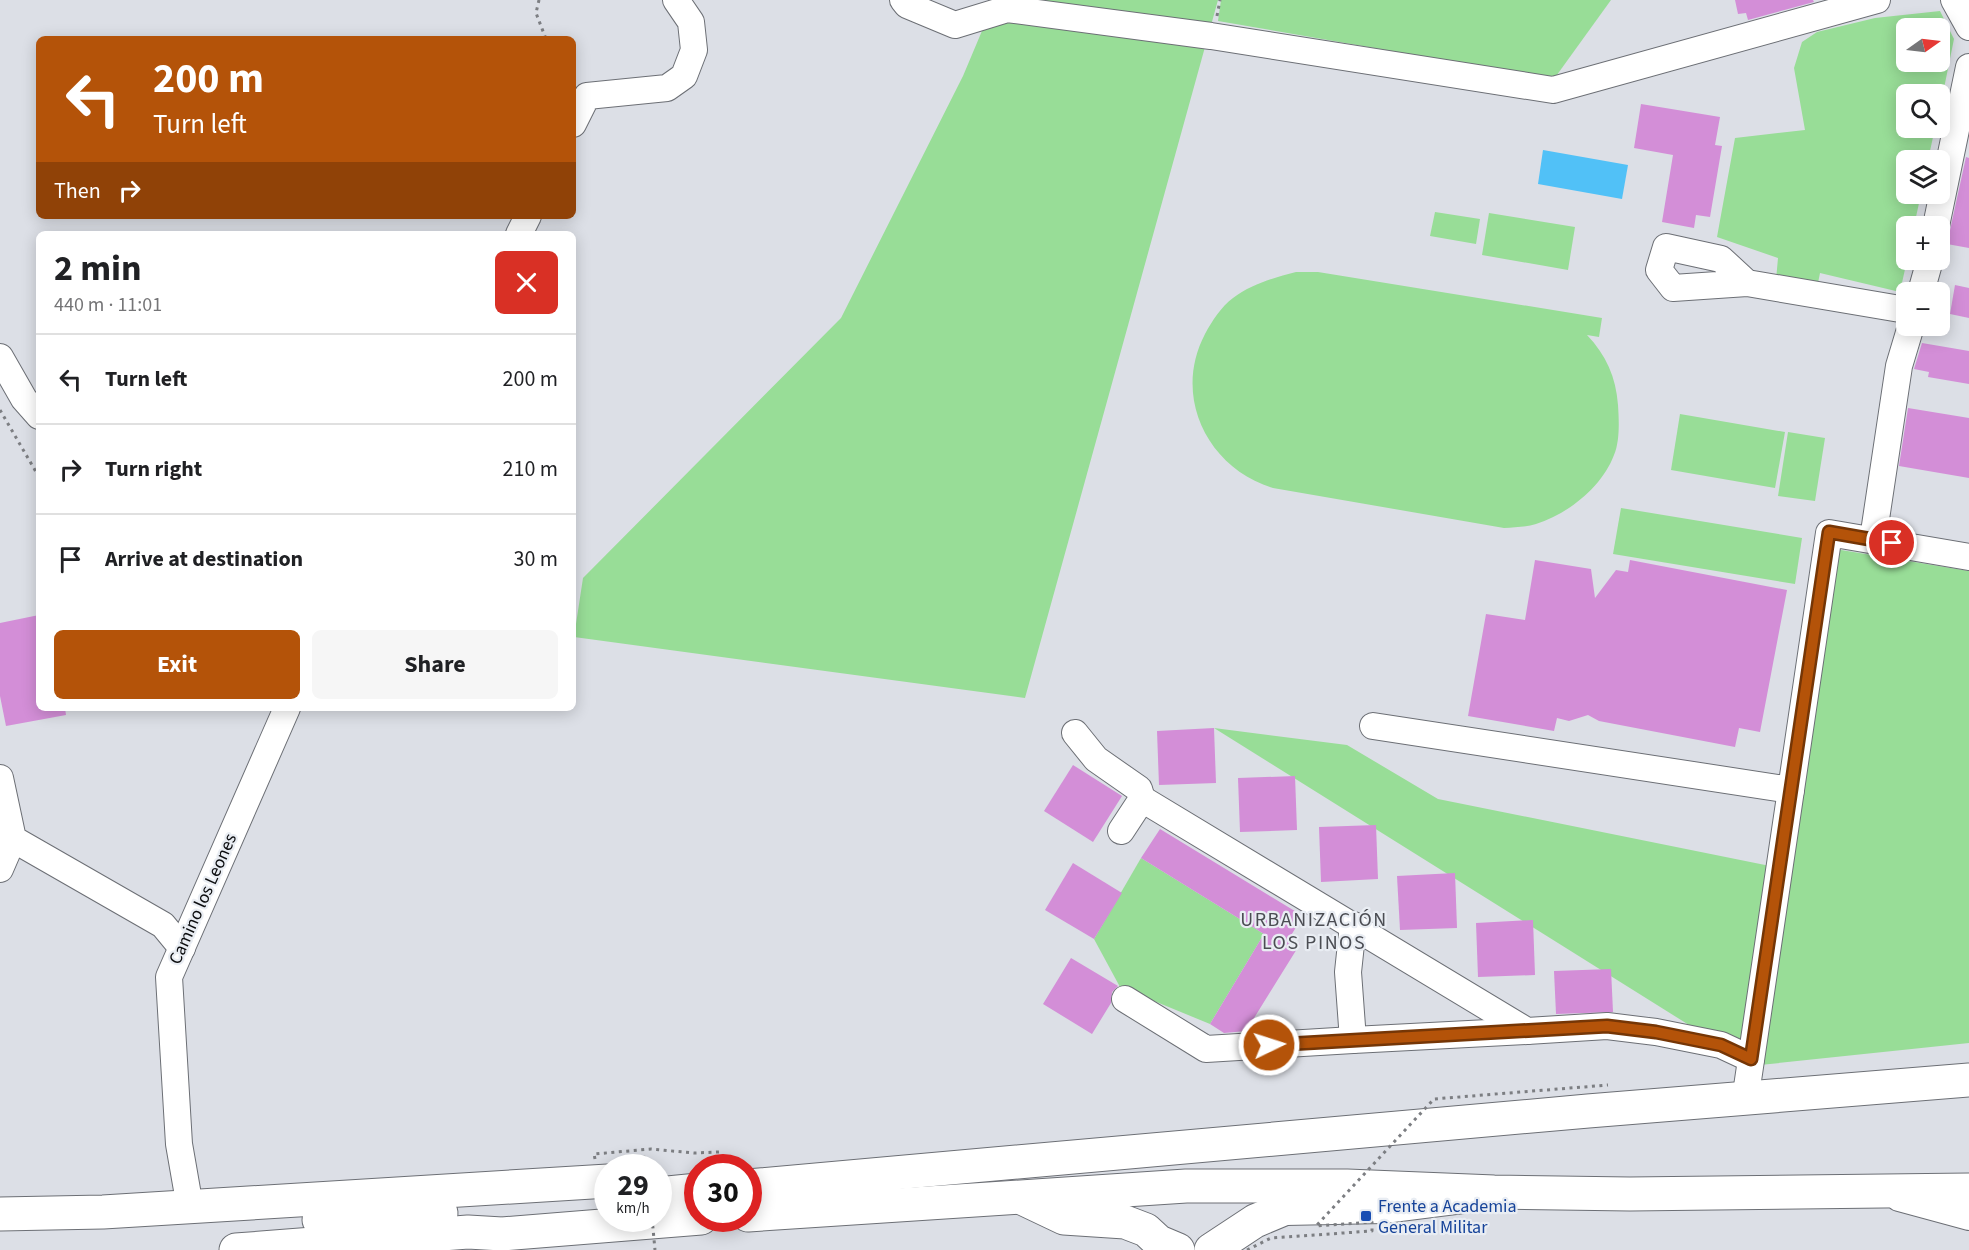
<!DOCTYPE html>
<html lang="en">
<head>
<meta charset="utf-8">
<style>
  :root { --surface:#fff; --page:#f6f6f6; --text:#202124; --muted:#757577; --line:#e0e0e0; --accent:#b45309 }
  body { margin:0; font-family:"Source Sans 3",sans-serif; background:var(--page); color:var(--text); height:100vh; display:flex; flex-direction:column; font-size:22px; white-space:nowrap }
  * { box-sizing:border-box; margin:0 }
  p { font-size:20px; color:var(--muted) }
  .icon { flex:none; width:33px; height:33px; fill:none; stroke:currentColor; stroke-width:2; stroke-linecap:round; stroke-linejoin:round }
  .map { position:relative; flex:1; overflow:hidden }
  .panel { position:absolute; left:36px; top:231px; width:540px; height:480px; display:flex; flex-direction:column; background:var(--surface); border-radius:9px; box-shadow:0 3px 15px #0003 }
  .panel>* { flex:none }
  .guide { position:absolute; left:36px; top:36px; width:540px; height:183px; border-radius:9px; box-shadow:0 3px 15px #0003; background:#b45309; color:#fff; overflow:hidden }
  .needle { width:39px; rotate:76deg }
  .fabs { position:absolute; left:1896px; top:18px; display:grid; gap:12px }
  .fabs a { display:grid; place-items:center; width:54px; height:54px; border-radius:9px; background:var(--surface); box-shadow:0 3px 15px #0003; font-size:30px }
  .speed { position:absolute; left:594px; top:1154px; display:flex; gap:12px; font-size:30px; font-weight:700; text-align:center }
  .speed>* { display:grid; place-content:center; width:78px; height:78px; border-radius:50%; background:var(--surface); box-shadow:0 3px 15px #0003; line-height:1 }
  .speed small { font-size:15px; font-weight:400 }
  .speed .limit { border:9px solid #d22; background:#fff; color:#111 }
  .pin { position:absolute; display:grid; place-items:center; width:51px; height:51px; color:#fff; margin:-26px; border:3px solid #fff; border-radius:50%; box-shadow:0 2px 6px #0007 }
  .me { position:absolute; width:66px; margin:-33px; rotate:86deg; stroke-linejoin:round; filter:drop-shadow(0 0 4px #0008) }
  .turn { display:flex; align-items:center; gap:21px; height:126px; padding:0 18px; font-size:27px }
  .turn .icon { width:78px; height:78px; stroke-width:2.5 }
  .turn b { display:block; font-size:42px; line-height:51px }
  .then { display:flex; align-items:center; height:57px; padding:0 18px; background:#0003; gap:12px; font-size:22px }
  .round { display:grid; place-items:center; flex:none; width:63px; height:63px; border-radius:9px; background:var(--page) }
  .summary { display:flex; align-items:center; justify-content:space-between; height:102px; padding:0 18px }
  h1 { font-size:36px; font-weight:700; line-height:45px }
  .cta { display:flex; gap:12px; margin-top:auto; padding:12px 18px }
  .cta a { flex:1; height:69px; border-radius:9px; background:var(--accent); color:#fff; font-size:24px; font-weight:700; line-height:69px; text-align:center }
  .cta a+a { background:var(--page); color:var(--text) }
  ul { padding:0; list-style:none }
  li { display:flex; align-items:center; gap:18px; height:90px; padding:0 18px; border-top:2px solid var(--line) }
  li div { flex:1 }
  li b { display:block; font-size:22px }
  li em { font-style:normal }
  .map>svg:first-child { display:block }
</style>
</head>
<body>
<div class="map">
<svg width="1969" height="1250" viewBox="0 0 1969 1250">
  <rect width="100%" height="100%" fill="#dcdfe6"/>
  <!-- green -->
  <g fill="#98dd97" fill-rule="evenodd">
    <polygon points="995,0 1218,0 1025,698 574,637 583,578 841,318 963,76"/>
    <polygon points="1221,0 1611,0 1554,79 1218,21"/>
    <path d="M1940 11 1954 39 1940 108V94H1906V128H1935L1928 160H1906V194H1921L1914 226H1906L1907 260 1900 292 1820 273 1817 288 1776 280 1778 258 1717 237 1735 138 1805 130 1794 68 1802 42 1817 32 1875 18ZM1906 28H1940V62H1906Z"/>
    <polygon points="1435,212 1480,219 1476,244 1430,236"/>
    <polygon points="1489,213 1575,227 1568,270 1482,255"/>
    <path d="M1296 272H1318L1602 318 1599 337 1587 335C1606 355 1616 377 1618 405 1619 420 1620 441 1614 455 1602 487 1568 514 1536 524 1527 527 1515 527 1504 528L1273 488C1208 468 1172 397 1205 334 1212 321 1221 307 1233 298 1252 284 1273 278 1296 272Z"/>
    <polygon points="1680,414 1785,432 1775,488 1671,470"/>
    <polygon points="1788,432 1825,438 1815,501 1778,496"/>
    <polygon points="1621,508 1802,538 1795,584 1613,554"/>
    <polygon points="1835,549 1969,571 1969,1043 1760,1065"/>
    <polygon points="1214,728 1347,745 1438,799 1780,868 1751,1059 1721,1045"/>
    <polygon points="1141,858 1264,934 1210,1024 1120,987 1094,939"/>
  </g>
  <!-- water -->
  <polygon fill="#51c1f7" points="1543,150 1628,165 1622,199 1538,184"/>
  <!-- building -->
  <g fill="#d38ed7">
    <polygon points="1735,0 1813,0 1814,2 1748,20 1746,13 1738,14"/>
    <polygon points="1641,104 1720,117 1715,145 1722,146 1710,217 1696,215 1694,228 1662,222 1673,155 1634,148"/>
    <polygon points="1966,157 1969,158 1969,248 1947,244"/>
    <polygon points="1955,285 1969,288 1969,318 1950,314"/>
    <polygon points="1922,343 1969,351 1969,384 1928,377 1929,372 1914,369"/>
    <polygon points="1908,408 1969,418 1969,478 1899,466"/>
    <polygon points="1535,560 1591,569 1595,598 1616,570 1628,572 1630,560 1787,590 1760,732 1739,728 1735,747 1599,721 1588,715 1569,721 1557,718 1554,731 1468,716 1486,614 1525,620"/>
    <polygon points="39,615 39,708 65,708 66,715 6,726 0,696 0,623"/>
    <polygon points="1214,728 1216,783 1159,785 1157,731"/>
    <polygon points="1073,765 1122,796 1093,842 1044,811"/>
    <polygon points="1295,776 1297,830 1240,832 1238,778"/>
    <polygon points="1376,825 1378,879 1321,882 1319,827"/>
    <polygon points="1160,829 1303,916 1290,937 1300,944 1246,1031 1224,1033 1210,1024 1264,934 1141,858"/>
    <polygon points="1073,863 1122,893 1094,939 1045,910"/>
    <polygon points="1455,873 1457,928 1400,930 1397,876"/>
    <polygon points="1533,920 1535,975 1478,977 1476,923"/>
    <polygon points="1071,958 1118,986 1112,992 1111,1003 1092,1034 1043,1004"/>
    <polygon points="1611,969 1613,1012 1556,1014 1554,971"/>
  </g>
  <g fill="none" stroke-linecap="round" stroke-linejoin="round">
    <!-- minor casing -->
    <g stroke="#6c6f75" stroke-width="28">
      <g id="minor">
        <polyline points="903,0 907,5 955,25 1007,9 1211,36 1553,90 1877,0"/>
        <polyline points="1954,0 1969,27"/>
        <polyline points="573,124 587,96 667,88 684,76 694,50 691,22 676,0"/>
        <polyline points="1936,226 1969,67"/>
        <polyline points="519,234 528,216"/>
        <polyline points="1747,283 1721,259 1666,247 1659,270 1673,288 1747,283 1906,310"/>
        <polyline points="1921,292 1930,260"/>
        <polyline points="0,357 24,399 39,416"/>
        <polyline points="1873,539 1899,366 1911,326"/>
        <polyline points="1373,726 1791,790"/>
        <polyline points="1075,733 1096,759 1139,789 1142,799"/>
        <polyline points="0,778 13,839 163,925 182,948"/>
        <polyline points="1121,831 1142,799 1527,1031 1607,1026 1656,1032 1721,1045 1751,1059"/>
        <polyline points="0,869 13,839"/>
        <polyline points="1353,925 1348,972 1353,1040 1527,1031"/>
        <polyline points="1125,999 1206,1049 1353,1040"/>
        <polyline points="1747,1087 1829,533 1969,557"/>
        <polyline points="1899,1198 1969,1217"/>
        <polyline points="190,1207 179,1144 169,977 287,708"/>
        <polyline points="1285,1212 1384,1210 1463,1200"/>
      </g>
    </g>
    <!-- highway casing -->
    <g stroke="#6c6f75" stroke-width="35">
      <g id="highway">
        <polyline points="748,1186 1588,1111 1969,1080"/>
        <polyline points="658,1194 698,1190"/>
        <polyline points="1024,1199 1064,1218 1125,1222 1146,1230 1159,1242 1178,1250"/>
        <polyline points="0,1214 103,1212 608,1181"/>
        <polyline points="748,1215 1186,1186 1347,1186 1494,1192 1630,1194 1969,1190"/>
        <polyline points="319,1220 379,1219 441,1213"/>
        <polyline points="236,1250 468,1232 502,1234 701,1218"/>
        <polyline points="1211,1250 1255,1221 1324,1192"/>
      </g>
    </g>
    <!-- path -->
    <g stroke="#7c7e82" stroke-width="3" stroke-dasharray="3 4.5" stroke-linecap="butt">
      <polyline points="539,0 536,13 546,39"/>
      <polyline points="1217,16 1220,0"/>
      <polyline points="0,410 39,477"/>
      <polyline points="595,1159 594,1154 651,1149 694,1153 719,1152"/>
      <polyline points="620,1160 648,1157 648,1167"/>
    </g>
    <!-- minor -->
    <use href="#minor" stroke="#fff" stroke-width="26"/>
    <!-- highway -->
    <use href="#highway" stroke="#fff" stroke-width="33"/>
    <!-- path-bridge -->
    <g stroke="#7c7e82" stroke-width="3" stroke-dasharray="3 4.5" stroke-linecap="butt">
      <polyline points="652,1218 655,1250"/>
      <polyline points="1247,1250 1271,1238 1372,1231 1372,1222 1316,1226 1434,1099 1608,1085"/>
    </g>
  </g>
  <g fill="none" stroke-linecap="round" stroke-linejoin="round">
    <!-- route casing -->
    <g stroke="#753606" stroke-width="15">
      <polyline id="route" points="1269,1045 1607,1026 1656,1032 1721,1045 1751,1059 1829,532 1892,543"/>
    </g>
    <!-- route -->
    <use href="#route" stroke="#b45309" stroke-width="10"/>
  </g>
  <!-- markers -->
  <rect fill="#1a4fb4" stroke="#e9edf3" stroke-width="2" x="1360" y="1210" width="12" height="12" rx="3"/>
  <g text-anchor="middle" dominant-baseline="central" stroke-width="4.5" stroke-linejoin="round" paint-order="stroke">
    <!-- street labels -->
    <g font-size="18" fill="#0b0c0e" stroke="#e9edf3">
      <text transform="translate(203 899) rotate(-66)">Camino los Leones</text>
    </g>
    <!-- transit labels -->
    <g font-size="18" fill="#164399" stroke="#e9edf3" text-anchor="start">
      <text x="1378" y="1206">Frente a Academia<tspan x="1378" dy="21">General Militar</tspan></text>
    </g>
    <!-- neighbourhood labels -->
    <g font-size="20" letter-spacing="1.5" fill="#4b4d53" stroke="#e9edf3">
      <text x="1314" y="920">URBANIZACIÓN<tspan x="1314" dy="23">LOS PINOS</tspan></text>
    </g>
  </g>
</svg>
<div class="fabs">
<a><svg class="needle" viewBox="-14 -14 28 28"><path d="M0-13l5 13h-10z" fill="#e53935"/><path d="M0 13l5-13h-10z" fill="#757577"/></svg></a>
<a><svg class="icon" aria-label="search" viewBox="0 0 24 24"><circle cx="10" cy="10" r="6"/><path d="M15 15l6 6"/></svg></a>
<a><svg class="icon" aria-label="layers" viewBox="0 0 24 24"><path d="M12 4l9 5-9 5-9-5zM3 14l9 5 9-5"/></svg></a>
<a>+</a>
<a>−</a>
</div>
<div class="speed"><div>29<small>km/h</small></div><div class="limit">30</div></div>
<div class="pin" style="left:1892px;top:543px;background:#d93025"><svg class="icon" aria-label="arrive" viewBox="0 0 24 24"><path d="M6 21V4h12l-3 4 3 4H6"/></svg></div>
<svg class="me" style="left:1269px;top:1045px" viewBox="-20 -20 40 40"><circle r="17" fill="#b45309" stroke="#fff" stroke-width="3"/><path d="M0-11L8 9 0 5-8 9z" fill="#fff"/></svg>
<div class="guide">
<div class="turn"><svg class="icon" aria-label="left" viewBox="0 0 24 24"><path d="M17 20v-9H6M10 6l-5 5 5 5"/></svg><div><b>200 m</b>Turn left</div></div>
<div class="then">Then<svg class="icon" aria-label="right" viewBox="0 0 24 24"><path d="M7 20v-9h11M14 6l5 5-5 5"/></svg></div>
</div>
<section class="panel">
<div class="summary"><div><h1>2 min</h1><p>440 m · 11:01</p></div><a class="round" style="background:#d93025;color:#fff"><svg class="icon" aria-label="close" viewBox="0 0 24 24"><path d="M6 6l12 12M18 6L6 18"/></svg></a></div>
<ul>
<li><svg class="icon" aria-label="left" viewBox="0 0 24 24"><path d="M17 20v-9H6M10 6l-5 5 5 5"/></svg><div><b>Turn left</b></div><em>200 m</em></li>
<li><svg class="icon" aria-label="right" viewBox="0 0 24 24"><path d="M7 20v-9h11M14 6l5 5-5 5"/></svg><div><b>Turn right</b></div><em>210 m</em></li>
<li><svg class="icon" aria-label="arrive" viewBox="0 0 24 24"><path d="M6 21V4h12l-3 4 3 4H6"/></svg><div><b>Arrive at destination</b></div><em>30 m</em></li>
</ul>
<div class="cta"><a>Exit</a><a>Share</a></div>
</section>
</div>
</body>
</html>
